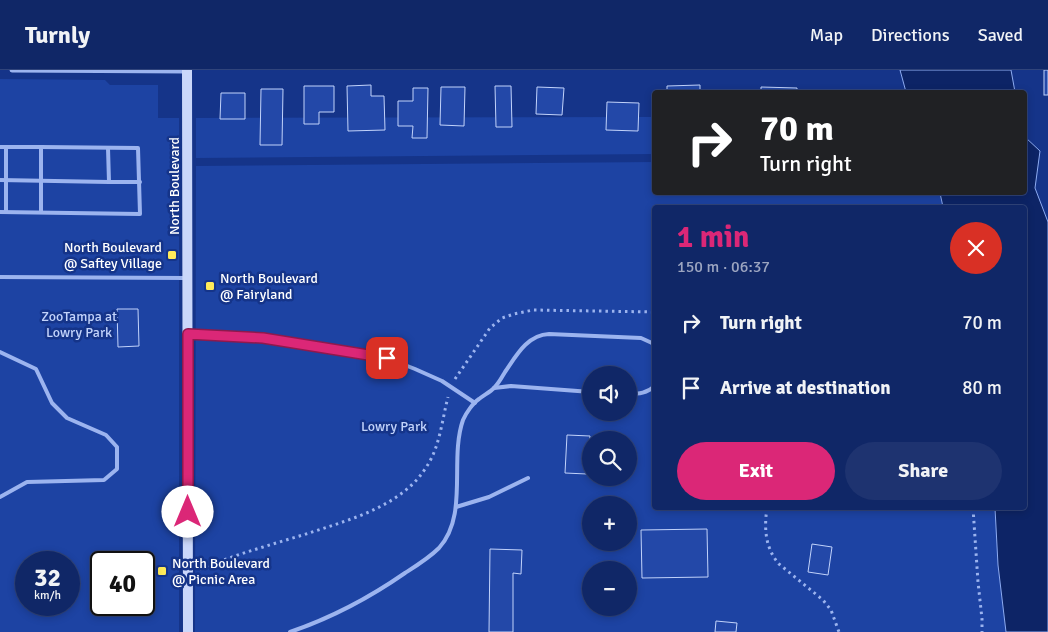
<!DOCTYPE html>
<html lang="en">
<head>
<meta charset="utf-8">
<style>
  :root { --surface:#102767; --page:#1e3370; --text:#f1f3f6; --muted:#9ca5c0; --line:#30447b; --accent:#db2777 }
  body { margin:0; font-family:Signika,sans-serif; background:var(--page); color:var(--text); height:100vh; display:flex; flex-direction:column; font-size:19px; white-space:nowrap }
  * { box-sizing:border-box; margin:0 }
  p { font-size:16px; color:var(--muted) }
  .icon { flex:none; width:28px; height:28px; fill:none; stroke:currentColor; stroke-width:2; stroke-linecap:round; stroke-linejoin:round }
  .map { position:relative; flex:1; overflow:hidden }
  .drawer { position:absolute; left:652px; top:135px; width:375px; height:305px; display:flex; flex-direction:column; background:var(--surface); border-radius:5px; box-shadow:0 2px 8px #0003,0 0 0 1px var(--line) }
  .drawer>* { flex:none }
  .banner { position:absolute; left:652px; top:20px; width:375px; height:105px; border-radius:5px; box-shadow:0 2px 8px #0003,0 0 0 1px var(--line); background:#202124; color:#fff; overflow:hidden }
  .controls { position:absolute; left:582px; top:296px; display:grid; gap:10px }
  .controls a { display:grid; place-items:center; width:55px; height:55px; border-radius:50%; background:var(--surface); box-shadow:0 2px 8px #0003,0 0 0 1px var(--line); font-size:25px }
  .speed { position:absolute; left:15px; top:481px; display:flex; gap:10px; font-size:25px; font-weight:700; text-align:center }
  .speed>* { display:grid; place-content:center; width:65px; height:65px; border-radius:50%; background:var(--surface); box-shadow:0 2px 8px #0003,0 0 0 1px var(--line); line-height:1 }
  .speed small { font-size:12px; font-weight:400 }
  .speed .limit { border:2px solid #111; border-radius:8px; background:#fff; color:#111 }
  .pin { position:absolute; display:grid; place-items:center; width:42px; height:42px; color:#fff; margin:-21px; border-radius:10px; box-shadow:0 2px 8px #0006 }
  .me { position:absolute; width:55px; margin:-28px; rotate:0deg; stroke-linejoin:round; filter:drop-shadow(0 0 4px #0008) }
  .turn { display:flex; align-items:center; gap:18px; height:105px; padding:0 25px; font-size:22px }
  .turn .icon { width:65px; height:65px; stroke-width:2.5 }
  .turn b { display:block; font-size:35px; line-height:42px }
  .round { display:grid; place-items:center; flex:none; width:52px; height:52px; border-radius:26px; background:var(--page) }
  .summary { display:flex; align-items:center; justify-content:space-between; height:85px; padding:0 25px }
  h1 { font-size:30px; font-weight:700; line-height:38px; color:var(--accent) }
  .cta { display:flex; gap:10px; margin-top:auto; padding:10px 25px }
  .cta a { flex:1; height:58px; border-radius:30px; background:var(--accent); color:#fff; font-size:20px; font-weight:700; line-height:58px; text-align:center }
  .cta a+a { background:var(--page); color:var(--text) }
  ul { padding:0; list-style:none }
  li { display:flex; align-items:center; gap:15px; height:65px; padding:0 25px }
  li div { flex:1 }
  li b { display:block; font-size:19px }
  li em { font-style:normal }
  header { display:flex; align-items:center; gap:30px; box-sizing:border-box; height:70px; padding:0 25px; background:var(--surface); border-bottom:1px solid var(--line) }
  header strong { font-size:24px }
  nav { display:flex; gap:28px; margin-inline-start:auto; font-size:18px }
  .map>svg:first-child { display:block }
</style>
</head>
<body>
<header>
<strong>Turnly</strong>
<nav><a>Map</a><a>Directions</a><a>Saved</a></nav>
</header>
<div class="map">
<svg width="1048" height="562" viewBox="0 0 1048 562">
  <rect width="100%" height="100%" fill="#153489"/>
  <!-- green -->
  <g fill="#1d43a3" fill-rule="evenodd">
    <path d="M0 9 105 10 110 15H158V48H179V562H0ZM26 492H69V535H26ZM101 492H144V535H101Z"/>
    <polygon points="655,47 655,84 196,88 196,48"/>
    <path d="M655 92V122L940 123 943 137 655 138V438H995L998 495 1006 562H195L196 96ZM591 305H629V342H591ZM591 370H629V408H591ZM591 435H629V472H591ZM591 500H629V538H591Z"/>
  </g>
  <!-- water -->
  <g fill="#0d2466" stroke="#8eacf2">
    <polygon points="900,0 1011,0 1015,22 906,22"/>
    <polygon points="1025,67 1040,81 1035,118 1048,152 1048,562 1006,562 998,495 995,438 1025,438 1025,138 943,137 940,123 1025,122"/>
  </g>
  <!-- building -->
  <g fill="#2348a8" stroke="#c2d3fb">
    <rect x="1044" y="0" width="4" height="25"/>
    <polygon points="371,15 371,26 384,26 385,60 348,61 347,16"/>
    <polygon points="700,15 700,22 667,22 667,16"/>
    <polygon points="304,16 334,16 334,42 319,42 319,54 304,54"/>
    <polygon points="495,16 511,16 512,57 496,57"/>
    <polygon points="441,17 465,17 464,56 440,55"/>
    <polygon points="537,17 564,18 562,45 536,44"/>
    <polygon points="761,17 797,18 797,22 761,22"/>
    <polygon points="413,18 428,18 427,68 412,68 413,56 398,56 398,31 413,31"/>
    <polygon points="261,19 283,19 282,75 260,75"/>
    <polygon points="710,21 745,22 710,22"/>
    <polygon points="221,23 245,23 245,49 220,49"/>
    <polygon points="607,32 639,33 638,61 606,60"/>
    <polygon points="117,239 138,239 139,276 118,277"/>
    <polygon points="567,365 590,366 587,404 565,403"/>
    <polygon points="707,459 708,507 642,508 641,460"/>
    <polygon points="812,474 832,477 828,505 808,502"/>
    <polygon points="490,479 522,480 521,504 513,503 513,562 489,562"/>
    <polygon points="716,551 737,553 736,562 715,562"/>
  </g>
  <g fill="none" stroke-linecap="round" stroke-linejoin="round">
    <!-- path -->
    <g stroke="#9cb4ef" stroke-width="3" stroke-dasharray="2.5 4" stroke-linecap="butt">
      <polyline points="455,309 490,258 502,248 514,244 533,240 655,242"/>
      <path d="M767 438C764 458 765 478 779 494L823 530 831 540 839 562"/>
      <polyline points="973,438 978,512 982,549 982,562"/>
      <path d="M200 499C234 485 270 475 306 464 348 450 402 437 427 396 440 376 442 350 448 327"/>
    </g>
    <!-- lane -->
    <g stroke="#9cb4ef" stroke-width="4">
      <polyline points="0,77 6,77 6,142"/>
      <polyline points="6,77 41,77 41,142"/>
      <polyline points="0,110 109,112 108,78"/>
      <polyline points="109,112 140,112"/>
      <polyline points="0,142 140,144 138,78 41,77"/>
      <polyline points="0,207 186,208"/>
      <polyline points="188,264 263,268 387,288 415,299 442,311 475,333"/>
      <polyline points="0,282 36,299 52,333 67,348 106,365 117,377 117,399 104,410 27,412 0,427"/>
      <polyline points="494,318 511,316 591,322"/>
      <path d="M629 324C639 324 647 323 655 316"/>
      <polyline points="456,437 489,427 528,408"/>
      <path d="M290 562C331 548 369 528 405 503 416 496 429 488 439 478 469 445 449 390 463 350 466 343 473 333 479 329 484 325 490 322 494 318 499 313 502 307 505 302 516 286 527 265 549 264L641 268 652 273 655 277"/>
    </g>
    <!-- street -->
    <polyline stroke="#9cb4ef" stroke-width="5" points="12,0 187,1"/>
    <!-- secondary -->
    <polyline stroke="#cad7fa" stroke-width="10" points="187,0 188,562"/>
  </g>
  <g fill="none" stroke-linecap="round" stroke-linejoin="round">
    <!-- route casing -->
    <g stroke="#8e194d" stroke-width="12">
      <polyline id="route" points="188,442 188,264 263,268 387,288"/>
    </g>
    <!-- route -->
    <use href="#route" stroke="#db2777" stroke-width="9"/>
  </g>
  <!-- markers -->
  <g fill="#ffeb5a" stroke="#153489" stroke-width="2">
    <rect x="167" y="180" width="10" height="10" rx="2.5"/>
    <rect x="205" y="211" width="10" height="10" rx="2.5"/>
    <rect x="157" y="496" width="10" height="10" rx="2.5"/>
  </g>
  <g text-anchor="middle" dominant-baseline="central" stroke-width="5" stroke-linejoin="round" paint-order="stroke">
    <!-- street labels -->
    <g font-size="14" fill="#fff" stroke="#153489">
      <text transform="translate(174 116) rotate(-90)">North Boulevard</text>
    </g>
    <!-- poi labels -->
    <g font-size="14" fill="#fff" stroke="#153489" text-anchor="start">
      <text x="162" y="177" text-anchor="end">North Boulevard<tspan x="162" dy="16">@ Saftey Village</tspan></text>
      <text x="220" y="208">North Boulevard<tspan x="220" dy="16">@ Fairyland</tspan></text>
      <text x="172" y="493">North Boulevard<tspan x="172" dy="16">@ Picnic Area</tspan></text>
    </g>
    <!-- park labels -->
    <g font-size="14" fill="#c2d3fb" stroke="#153489">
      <text x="79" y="246">ZooTampa at<tspan x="79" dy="16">Lowry Park</tspan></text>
      <text x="394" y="356">Lowry Park</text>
    </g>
  </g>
</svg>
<div class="controls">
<a><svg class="icon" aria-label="sound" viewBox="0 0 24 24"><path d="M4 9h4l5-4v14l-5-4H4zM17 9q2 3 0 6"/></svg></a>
<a><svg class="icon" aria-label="search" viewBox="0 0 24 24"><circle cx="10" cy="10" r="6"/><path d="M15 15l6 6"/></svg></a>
<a>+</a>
<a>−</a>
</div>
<div class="speed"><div>32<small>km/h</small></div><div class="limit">40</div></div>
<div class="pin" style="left:387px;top:288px;background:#d93025"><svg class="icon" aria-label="arrive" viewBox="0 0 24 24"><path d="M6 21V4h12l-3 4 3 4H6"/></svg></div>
<svg class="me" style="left:188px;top:442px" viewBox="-20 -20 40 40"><circle r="19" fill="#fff"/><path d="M0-13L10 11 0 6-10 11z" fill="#db2777"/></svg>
<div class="banner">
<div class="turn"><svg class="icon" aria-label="right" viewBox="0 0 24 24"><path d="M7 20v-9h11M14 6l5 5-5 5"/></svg><div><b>70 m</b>Turn right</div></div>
</div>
<section class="drawer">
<div class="summary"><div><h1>1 min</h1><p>150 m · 06:37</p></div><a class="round" style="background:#d93025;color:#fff"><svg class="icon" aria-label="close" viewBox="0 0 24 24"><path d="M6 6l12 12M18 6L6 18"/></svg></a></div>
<ul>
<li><svg class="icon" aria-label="right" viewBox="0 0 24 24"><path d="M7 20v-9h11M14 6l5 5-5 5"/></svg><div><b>Turn right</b></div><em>70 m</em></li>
<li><svg class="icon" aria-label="arrive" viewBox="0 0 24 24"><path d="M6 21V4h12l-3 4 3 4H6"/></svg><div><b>Arrive at destination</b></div><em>80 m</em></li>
</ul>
<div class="cta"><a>Exit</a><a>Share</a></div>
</section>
</div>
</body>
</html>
